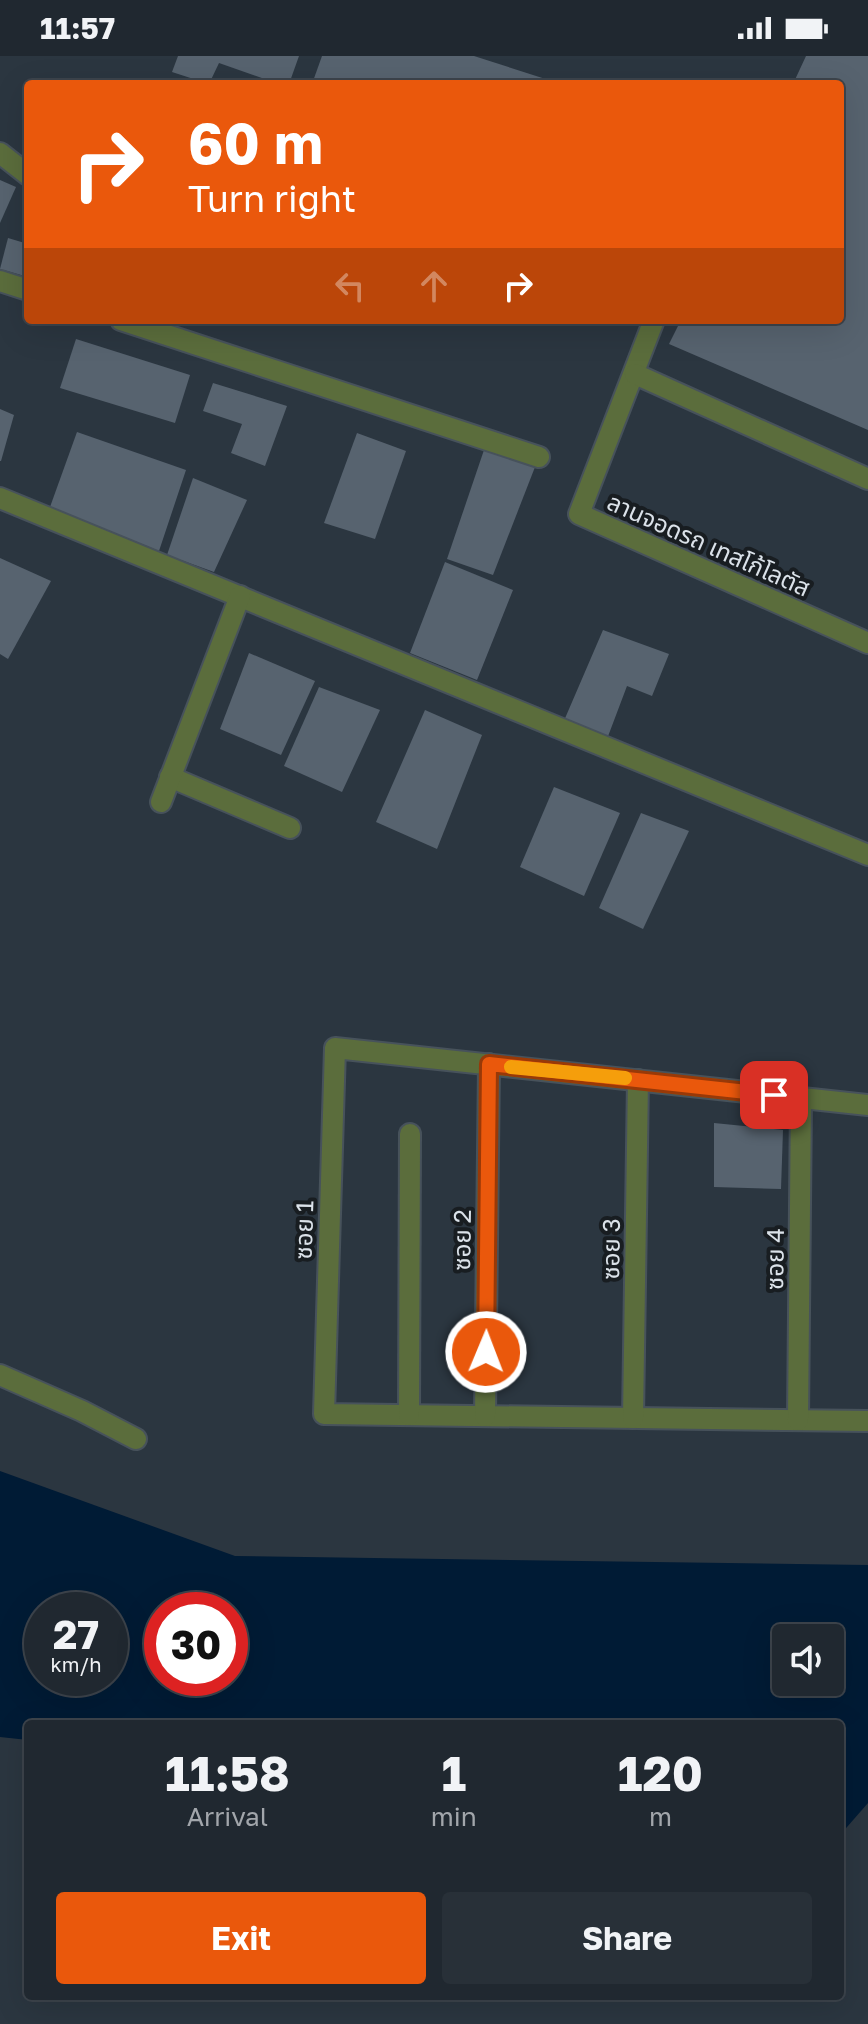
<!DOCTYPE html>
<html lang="en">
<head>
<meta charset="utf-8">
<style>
  :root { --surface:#202830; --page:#283038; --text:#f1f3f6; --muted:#a2a6ab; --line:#3d444c; --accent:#ea580c }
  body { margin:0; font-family:"Golos Text","Noto Sans Thai",sans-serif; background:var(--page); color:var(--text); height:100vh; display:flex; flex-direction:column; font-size:30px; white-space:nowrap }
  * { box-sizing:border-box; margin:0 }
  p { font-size:26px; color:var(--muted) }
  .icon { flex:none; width:44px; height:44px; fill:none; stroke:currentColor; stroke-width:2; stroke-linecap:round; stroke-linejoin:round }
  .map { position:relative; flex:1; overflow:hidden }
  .panel { position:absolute; left:24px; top:1664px; width:820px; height:280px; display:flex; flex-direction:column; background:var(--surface); border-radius:8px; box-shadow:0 8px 32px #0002,0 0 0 2px var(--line) }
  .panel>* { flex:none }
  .guide { position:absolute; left:24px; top:24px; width:820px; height:244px; border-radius:8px; box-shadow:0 8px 32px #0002,0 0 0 2px var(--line); background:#ea580c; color:#fff; overflow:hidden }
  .controls { position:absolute; left:772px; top:1568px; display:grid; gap:16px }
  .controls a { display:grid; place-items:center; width:72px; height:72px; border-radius:8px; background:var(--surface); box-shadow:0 8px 32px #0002,0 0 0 2px var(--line); font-size:40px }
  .speed { position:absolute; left:24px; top:1536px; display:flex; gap:16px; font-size:40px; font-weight:700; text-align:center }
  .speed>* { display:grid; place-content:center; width:104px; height:104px; border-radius:50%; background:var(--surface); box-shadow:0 8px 32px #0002,0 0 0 2px var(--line); line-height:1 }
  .speed small { font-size:20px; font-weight:400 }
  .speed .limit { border:12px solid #d22; background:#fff; color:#111 }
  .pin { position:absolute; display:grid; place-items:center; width:68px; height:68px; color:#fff; margin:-34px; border-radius:16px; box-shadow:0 4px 12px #0006 }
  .me { position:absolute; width:88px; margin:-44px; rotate:1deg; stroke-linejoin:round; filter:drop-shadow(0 0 6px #0008) }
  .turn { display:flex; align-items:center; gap:28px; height:168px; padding:0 32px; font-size:36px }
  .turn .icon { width:104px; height:104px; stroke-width:2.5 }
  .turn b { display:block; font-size:56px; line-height:68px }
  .lanes { display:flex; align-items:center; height:76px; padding:0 32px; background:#0003; justify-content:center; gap:40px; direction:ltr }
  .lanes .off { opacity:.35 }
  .eta { display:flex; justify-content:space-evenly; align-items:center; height:136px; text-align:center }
  .eta b { font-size:48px; font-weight:700; line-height:56px }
  .primary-button { display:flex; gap:16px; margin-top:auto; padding:16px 32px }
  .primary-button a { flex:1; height:92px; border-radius:8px; background:var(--accent); color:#fff; font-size:32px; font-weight:700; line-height:92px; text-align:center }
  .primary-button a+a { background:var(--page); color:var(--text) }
  .status { display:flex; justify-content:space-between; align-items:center; height:56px; padding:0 40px; background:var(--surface); direction:ltr }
  .status svg { height:22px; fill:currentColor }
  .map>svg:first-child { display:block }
</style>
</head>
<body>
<div class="status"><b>11:57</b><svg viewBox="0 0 49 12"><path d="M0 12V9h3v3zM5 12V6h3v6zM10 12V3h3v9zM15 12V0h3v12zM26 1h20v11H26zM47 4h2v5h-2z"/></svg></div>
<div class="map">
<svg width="868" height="1968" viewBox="0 0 868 1968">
  <rect width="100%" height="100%" fill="#2b3640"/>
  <!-- water -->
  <path fill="#001b35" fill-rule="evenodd" d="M0 1415 235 1500 868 1509V1747L840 1779V1668H28V1684L0 1681ZM42 1554H110V1622H42ZM162 1554H230V1622H162ZM786 1582H830V1626H786Z"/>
  <!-- building -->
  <g fill="#57636f">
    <polygon points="178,0 299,0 289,28 279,28 219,7 209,28 172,16"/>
    <polygon points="322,0 474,0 558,27 312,28"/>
    <polygon points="806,0 868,0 868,374 669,288 681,264 840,264 840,28 793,28"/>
    <polygon points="0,124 16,131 0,167"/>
    <polygon points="8,182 28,188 28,221 0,213"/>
    <polygon points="76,283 190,319 175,367 60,332"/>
    <polygon points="213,327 287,350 265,410 231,397 242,368 203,355"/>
    <polygon points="0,353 14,359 1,405 0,405"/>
    <polygon points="77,376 186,414 159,495 50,451"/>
    <polygon points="357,377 406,395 375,483 324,467"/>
    <polygon points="484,394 535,411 493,519 447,503"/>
    <polygon points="193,422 247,444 214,516 167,499"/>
    <polygon points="0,502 51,525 8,603 0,598"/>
    <polygon points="445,506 513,534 477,624 410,597"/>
    <polygon points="603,574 669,598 652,640 627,630 607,683 563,667"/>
    <polygon points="249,597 315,625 281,699 220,673"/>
    <polygon points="319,631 380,654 342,736 284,710"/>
    <polygon points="425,654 482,679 437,793 376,766"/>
    <polygon points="554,731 620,757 584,840 520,811"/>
    <polygon points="641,757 689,775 643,873 599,852"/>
    <polygon points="714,1067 783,1074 781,1133 714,1131"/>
  </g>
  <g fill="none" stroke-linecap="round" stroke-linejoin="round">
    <!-- minor casing -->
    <g stroke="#47525b" stroke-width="24">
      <g id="minor">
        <polyline points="0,97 28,119"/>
        <polyline points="0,225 28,234"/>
        <polyline points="121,264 539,401"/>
        <polyline points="654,264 579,458 868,587"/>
        <polyline points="635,318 868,423"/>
        <polyline points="0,442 868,799"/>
        <polyline points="170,721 290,772"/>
        <polyline points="161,746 240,540"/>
        <polyline points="868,1049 335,992 324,1358 868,1365"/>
        <polyline points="0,1319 82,1355 136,1383"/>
        <polyline points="409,1359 410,1078"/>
        <polyline points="485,1360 489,1008"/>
        <polyline points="633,1362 638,1024"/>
        <polyline points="798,1364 801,1042"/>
      </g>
    </g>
    <!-- minor -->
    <use href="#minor" stroke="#5b6d3c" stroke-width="20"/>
  </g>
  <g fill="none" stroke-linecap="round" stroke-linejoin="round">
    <!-- route casing -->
    <g stroke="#983908" stroke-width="20">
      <polyline id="route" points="486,1296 489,1008 774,1039"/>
    </g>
    <!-- route -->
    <use href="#route" stroke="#ea580c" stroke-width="14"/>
    <!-- slow -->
    <polyline stroke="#f59e0b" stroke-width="14" points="511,1011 625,1022"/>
  </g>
  <g text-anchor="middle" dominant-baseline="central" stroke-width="8" stroke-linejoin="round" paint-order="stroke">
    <!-- street labels -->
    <g font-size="24" fill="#dbe2e9" stroke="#181d21">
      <text transform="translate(709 488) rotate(24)">ลานจอดรถ เทสโก้โลตัส</text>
      <text transform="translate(303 1174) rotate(-88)">ซอย 1</text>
      <text transform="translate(461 1184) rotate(-89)">ซอย 2</text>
      <text transform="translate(610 1193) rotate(-89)">ซอย 3</text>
      <text transform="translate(774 1203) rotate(-89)">ซอย 4</text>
    </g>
  </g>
</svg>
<div class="controls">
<a><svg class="icon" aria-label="sound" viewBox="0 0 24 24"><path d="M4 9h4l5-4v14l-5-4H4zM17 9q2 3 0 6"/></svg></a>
</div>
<div class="speed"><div>27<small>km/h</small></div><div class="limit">30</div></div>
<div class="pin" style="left:774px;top:1039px;background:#d93025"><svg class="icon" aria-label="arrive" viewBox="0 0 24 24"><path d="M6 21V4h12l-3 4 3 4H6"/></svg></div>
<svg class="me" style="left:486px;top:1296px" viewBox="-20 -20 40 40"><circle r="17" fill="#ea580c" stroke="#fff" stroke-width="3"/><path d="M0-11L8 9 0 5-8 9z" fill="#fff"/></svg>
<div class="guide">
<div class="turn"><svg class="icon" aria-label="right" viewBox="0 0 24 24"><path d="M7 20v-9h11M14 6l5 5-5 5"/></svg><div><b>60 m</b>Turn right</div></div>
<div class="lanes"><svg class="icon off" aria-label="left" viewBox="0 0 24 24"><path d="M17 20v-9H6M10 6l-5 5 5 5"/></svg><svg class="icon off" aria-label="ahead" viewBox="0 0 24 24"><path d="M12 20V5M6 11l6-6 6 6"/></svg><svg class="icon" aria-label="right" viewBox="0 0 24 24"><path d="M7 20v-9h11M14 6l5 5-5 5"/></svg></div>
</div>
<section class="panel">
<div class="eta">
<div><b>11:58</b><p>Arrival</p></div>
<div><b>1</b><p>min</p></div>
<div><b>120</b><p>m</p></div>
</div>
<div class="primary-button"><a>Exit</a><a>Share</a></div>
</section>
</div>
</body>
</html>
